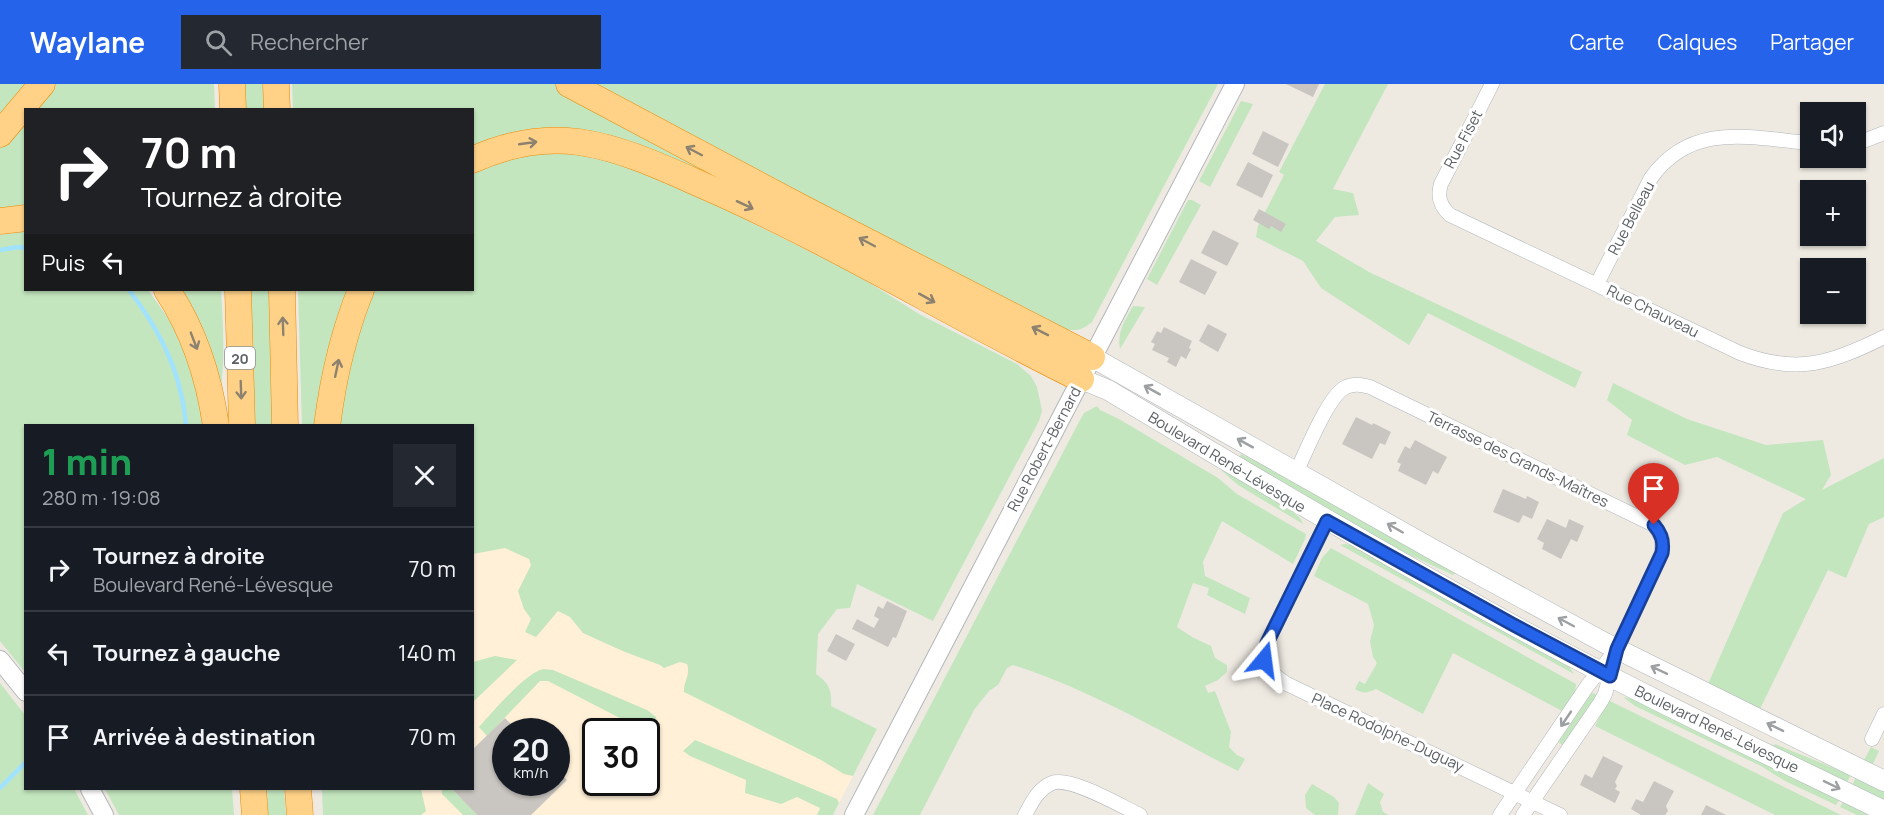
<!DOCTYPE html>
<html lang="fr">
<head>
<meta charset="utf-8">
<style>
  :root { --surface:#171b24; --page:#242831; --text:#f1f3f6; --muted:#9ea1a6; --line:#363941; --accent:#2563eb }
  body { margin:0; font-family:Manrope,sans-serif; background:var(--page); color:var(--text); height:100vh; display:flex; flex-direction:column; font-size:22px; white-space:nowrap }
  * { box-sizing:border-box; margin:0 }
  p { font-size:20px; color:var(--muted) }
  .icon { flex:none; width:33px; height:33px; fill:none; stroke:currentColor; stroke-width:2; stroke-linecap:round; stroke-linejoin:round }
  .map { position:relative; flex:1; overflow:hidden }
  .side { position:absolute; left:24px; top:340px; width:450px; height:366px; display:flex; flex-direction:column; background:var(--surface); border-radius:0px; box-shadow:0 2px 4px #0004 }
  .side>* { flex:none }
  .guide { position:absolute; left:24px; top:24px; width:450px; height:183px; border-radius:0px; box-shadow:0 2px 4px #0004; background:#202124; color:#fff; overflow:hidden }
  .controls { position:absolute; left:1800px; top:18px; display:grid; gap:12px }
  .controls a { display:grid; place-items:center; width:66px; height:66px; border-radius:0px; background:var(--surface); box-shadow:0 2px 4px #0004; font-size:30px }
  .speed { position:absolute; left:492px; top:634px; display:flex; gap:12px; font-size:30px; font-weight:700; text-align:center }
  .speed>* { display:grid; place-content:center; width:78px; height:78px; border-radius:50%; background:var(--surface); box-shadow:0 2px 4px #0004; line-height:1 }
  .speed small { font-size:15px; font-weight:400 }
  .speed .limit { border:3px solid #111; border-radius:9px; background:#fff; color:#111 }
  .pin { position:absolute; display:grid; place-items:center; width:51px; height:51px; color:#fff; margin:-62px -26px; border-radius:50% 50% 50% 0; rotate:-45deg; box-shadow:0 0 6px #0007 }
  .pin .icon { rotate:45deg }
  .me { position:absolute; width:66px; margin:-33px; rotate:16deg; stroke-linejoin:round; filter:drop-shadow(0 0 4px #0008) }
  .turn { display:flex; align-items:center; gap:21px; height:126px; padding:0 18px; font-size:27px }
  .turn .icon { width:78px; height:78px; stroke-width:2.5 }
  .turn b { display:block; font-size:42px; line-height:51px }
  .then { display:flex; align-items:center; height:57px; padding:0 18px; background:#0003; gap:12px; font-size:22px }
  .round { display:grid; place-items:center; flex:none; width:63px; height:63px; border-radius:0px; background:var(--page) }
  .headline { display:flex; align-items:center; justify-content:space-between; height:102px; padding:0 18px }
  h1 { font-size:36px; font-weight:800; line-height:45px; color:#1e9e55 }
  ul { padding:0; list-style:none }
  li { display:flex; align-items:center; gap:18px; height:84px; padding:0 18px; border-top:2px solid var(--line) }
  li div { flex:1 }
  li b { display:block; font-size:22px }
  li em { font-style:normal }
  header { display:flex; align-items:center; gap:36px; box-sizing:border-box; height:84px; padding:0 30px; background:var(--accent); color:#fff }
  header strong { font-size:28px }
  nav { display:flex; gap:33px; margin-inline-start:auto; font-size:21px }
  .search { width:420px; height:54px; background:var(--page); display:flex; align-items:center; gap:15px; box-sizing:border-box; padding:0 21px; border-radius:0px; color:var(--muted); font-size:22px }
  .map>svg:first-child { display:block }
</style>
</head>
<body>
<header>
<strong>Waylane</strong>
<div class="search"><svg class="icon" aria-label="search" viewBox="0 0 24 24"><circle cx="10" cy="10" r="6"/><path d="M15 15l6 6"/></svg>Rechercher</div>
<nav><a>Carte</a><a>Calques</a><a>Partager</a></nav>
</header>
<div class="map">
<svg width="1884" height="731" viewBox="0 0 1884 731">
  <rect width="100%" height="100%" fill="#eeeae2"/>
  <!-- commercial -->
  <path fill="#fff0d7" fill-rule="evenodd" d="M473 442 557 477 570 533 583 549 625 568 686 562 830 622 877 645 833 731H371L379 705H472ZM506 648H556V699H506ZM596 648H646V699H596Z"/>
  <!-- green -->
  <g fill="#c3e6be">
    <polygon points="0,0 26,0 0,30"/>
    <polygon points="55,0 214,0 215,25 33,26"/>
    <polygon points="244,0 263,0 264,25 245,25"/>
    <polygon points="292,0 555,0 859,162 612,57 473,69 472,26 293,25"/>
    <path d="M596 0H1218L1092 238C1081 247 1074 248 1060 244L778 98Z"/>
    <polygon points="1325,0 1388,0 1333,105 1353,109 1359,131 1335,133 1316,157 1369,188 1582,288 1575,304 1428,229 1409,261 1321,204 1303,177 1256,153 1258,142 1284,91 1279,88"/>
    <polygon points="1241,17 1253,20 1210,103 1199,97"/>
    <polygon points="25,35 25,127 0,130 0,64"/>
    <path d="M571 68 638 84 698 112 857 191 919 230 1017 280 1031 292 1037 303 1042 327 1039 337 933 537 857 500 850 524 837 525 818 550 816 590C829 599 832 606 831 622L877 645 853 692 844 690 821 676 684 608C683 598 691 591 687 580L680 578 664 584 660 581 625 568 583 549 570 533 558 527 536 553 525 548 531 535 524 525 518 507 531 481 529 475 505 464 473 470 472 342H337L356 254 374 206H472L473 90 507 76 538 69Z"/>
    <polygon points="1188,116 1192,116 1201,121 1157,201 1147,195"/>
    <path d="M25 147 26 206H148C157 219 169 234 176 249 189 278 200 310 205 342H26L25 588 0 557V151Z"/>
    <path d="M176 206H221C223 242 226 279 219 315Z"/>
    <polygon points="250,206 269,206 273,342 254,342"/>
    <polygon points="298,206 353,206 320,342 302,342"/>
    <path d="M1133 222 1145 223 1120 265C1117 248 1125 236 1133 222Z"/>
    <polygon points="1613,299 1687,335 1766,361 1823,356 1831,391 1822,406 1884,374 1884,433 1869,440 1846,494 1828,486 1760,625 1708,600 1783,429 1806,415 1717,373 1685,381 1627,351 1632,336 1607,316"/>
    <path d="M1097 322 1100 326 1119 335 1218 394 1237 410 1306 450 1305 455 1293 480 1222 437 1203 478 1205 492 1250 514 1245 530 1207 511 1209 504 1193 499 1177 543 1192 553 1211 562 1215 574 1227 581V588L1218 596 1205 602 1208 609 1215 607 1231 648 1229 663 1237 671 1245 675 1238 687C1165 650 1092 606 1013 581L1007 584 998 601 989 607 974 626 920 731H873L1080 336 1084 329Z"/>
    <polygon points="1241,370 1296,398 1456,488 1453,491 1389,461 1239,374"/>
    <polygon points="1222,385 1292,427 1300,434 1303,440 1238,401 1222,387"/>
    <polygon points="1345,460 1351,461 1568,580 1574,590 1340,461"/>
    <path d="M1331 464 1576 600 1575 609 1562 627 1453 569 1423 630 1376 605C1367 609 1363 610 1355 605L1359 597 1365 600 1377 579 1373 573 1370 557 1374 541 1368 520 1314 492 1322 474Z"/>
    <polygon points="495,572 517,576 473,618 473,578"/>
    <path d="M543 585 553 586 647 626 656 633 657 638 647 648 548 597H540L487 652 479 643C492 629 525 589 543 585Z"/>
    <polygon points="0,599 25,631 26,705 74,705 88,731 0,731"/>
    <polygon points="1594,609 1596,611 1595,614 1563,661 1559,659 1560,656 1591,610"/>
    <polygon points="1623,613 1633,615 1839,716 1836,721 1785,697 1761,682 1635,622"/>
    <polygon points="1610,617 1841,731 1775,731 1595,642 1605,623"/>
    <polygon points="695,656 837,715 839,719 833,731 817,731 820,724 797,713 781,720 745,709 746,696 690,672 683,667"/>
    <polygon points="1775,660 1851,691 1847,698 1772,664"/>
    <polygon points="1871,663 1879,667 1873,680 1864,676"/>
    <polygon points="1856,693 1884,706 1884,716 1852,701"/>
    <polygon points="1368,699 1384,710 1380,718 1383,728 1389,731 1355,731"/>
    <polygon points="1312,700 1334,713 1339,719 1338,731 1315,731 1306,724 1305,711"/>
    <polygon points="105,705 232,705 234,731 119,731"/>
    <polygon points="267,705 284,705 286,731 268,731"/>
    <polygon points="322,705 421,705 426,727 421,731 323,731"/>
    <polygon points="442,705 452,705 477,731 463,731 442,710"/>
    <polygon points="1843,718 1871,731 1857,731 1840,723"/>
  </g>
  <g fill="none" stroke-linecap="round" stroke-linejoin="round">
    <!-- stream -->
    <g stroke="#a1e2ff" stroke-width="4.5">
      <polyline points="0,166 18,163 26,164"/>
      <path d="M129 206C152 236 173 272 181 310 184 320 185 331 186 342"/>
      <polyline points="0,704 26,678"/>
    </g>
  </g>
  <!-- building -->
  <g fill="#c9c5c0">
    <polygon points="1286,0 1319,0 1313,13"/>
    <polygon points="1263,47 1289,60 1278,83 1252,70"/>
    <polygon points="1248,78 1273,91 1262,114 1236,101"/>
    <polygon points="1259,125 1286,140 1281,148 1271,142 1269,145 1253,136"/>
    <polygon points="1213,146 1239,159 1227,182 1201,169"/>
    <polygon points="1191,175 1217,188 1205,211 1179,198"/>
    <polygon points="1208,240 1227,250 1218,268 1199,257"/>
    <polygon points="1164,243 1192,257 1189,264 1191,265 1186,275 1181,272 1176,283 1167,278 1169,274 1152,266 1155,260 1151,258 1156,249 1157,247 1161,249"/>
    <polygon points="1356,333 1372,341 1373,339 1391,348 1385,361 1380,359 1372,375 1342,360"/>
    <polygon points="1415,356 1447,373 1438,390 1433,387 1426,401 1398,387 1401,380 1397,378 1405,362 1410,365"/>
    <polygon points="1503,405 1526,415 1527,412 1539,418 1532,435 1523,431 1519,439 1493,428"/>
    <polygon points="1547,435 1566,444 1569,435 1584,442 1577,458 1571,455 1561,475 1542,465 1544,459 1537,455"/>
    <polygon points="887,517 907,527 896,554 893,553 888,563 852,545 857,535 874,544 879,535 874,532 878,522 883,525"/>
    <polygon points="836,550 855,560 846,577 827,567"/>
    <polygon points="505,634 519,648 506,648 506,699 556,699 556,686 567,696 531,731 477,731 452,705 472,705 472,666"/>
    <polygon points="1603,672 1623,682 1615,698 1617,702 1615,705 1620,708 1615,719 1580,701 1585,690 1592,694"/>
    <polygon points="1654,697 1674,707 1666,722 1668,727 1665,731 1641,731 1631,725 1636,715 1643,718"/>
    <polygon points="1706,721 1726,731 1701,731"/>
  </g>
  <g fill="none" stroke-linecap="round" stroke-linejoin="round">
    <!-- minor casing -->
    <g stroke="#b3b6ba" stroke-width="15">
      <g id="minor">
        <path d="M1492 0 1441 100C1437 113 1440 122 1450 131L1740 269C1797 291 1832 279 1884 253"/>
        <polyline points="1856,60 1884,49"/>
        <path d="M1597 200 1651 94C1692 37 1751 54 1810 59"/>
        <path d="M1296 388C1306 369 1328 311 1346 303 1354 299 1362 301 1370 303L1654 441 1662 454V469L1617 565 1588 601 1500 731"/>
        <path d="M1327 437 1267 559C1262 581 1268 588 1287 600L1560 731"/>
        <polyline points="1872,655 1884,630"/>
        <path d="M1025 731C1032 718 1038 705 1052 699 1070 692 1121 722 1140 731"/>
        <polyline points="1523,731 1600,619 1605,610 1612,585"/>
      </g>
    </g>
    <!-- tertiary casing -->
    <g stroke="#b3b6ba" stroke-width="20">
      <g id="tertiary">
        <polyline points="0,576 26,608"/>
        <polyline points="90,705 104,731"/>
        <polyline points="854,731 1235,0"/>
      </g>
    </g>
    <!-- secondary casing -->
    <g stroke="#b4b9bd" stroke-width="21">
      <g id="secondary">
        <polyline points="1092,273 1434,466 1605,559 1884,697"/>
        <path d="M1081 295 1108 306C1241 386 1375 465 1511 540 1633 607 1759 666 1884 727"/>
      </g>
    </g>
    <!-- motorway casing -->
    <g stroke="#f08800" stroke-width="27">
      <g id="motorway">
        <polyline points="232,0 233,26"/>
        <polyline points="276,0 277,26"/>
        <polyline points="569,0 802,124 1092,273"/>
        <polyline points="0,50 42,0"/>
        <path d="M472 76C505 61 543 53 579 58 627 65 672 88 716 107 841 163 958 235 1081 295"/>
        <polyline points="0,137 26,134"/>
        <path d="M167 206C194 247 209 293 216 342"/>
        <polyline points="238,206 242,342"/>
        <polyline points="282,206 285,342"/>
        <path d="M327 342C333 295 343 250 361 206"/>
        <polyline points="253,705 255,731"/>
        <polyline points="298,705 300,731"/>
      </g>
    </g>
    <!-- minor -->
    <use href="#minor" stroke="#fff" stroke-width="14"/>
    <!-- tertiary -->
    <use href="#tertiary" stroke="#fff" stroke-width="18"/>
    <!-- secondary -->
    <use href="#secondary" stroke="#fff" stroke-width="20"/>
    <!-- motorway -->
    <use href="#motorway" stroke="#ffd288" stroke-width="26"/>
  </g>
  <!-- one-way arrows -->
  <defs><path id="oneway-shaft" d="M-6 0H5M1.5-3L5.5 0L1.5 3" fill="none" stroke-width="1.6" stroke-linecap="round" stroke-linejoin="round" transform="scale(1.5)"/></defs>
  <g stroke="#8c826f">
    <use href="#oneway-shaft" transform="translate(528 59) rotate(-8)"/>
    <use href="#oneway-shaft" transform="translate(694 67) rotate(-152)"/>
    <use href="#oneway-shaft" transform="translate(745 121) rotate(25)"/>
    <use href="#oneway-shaft" transform="translate(867 158) rotate(-152)"/>
    <use href="#oneway-shaft" transform="translate(927 214) rotate(29)"/>
    <use href="#oneway-shaft" transform="translate(283 242) rotate(-92)"/>
    <use href="#oneway-shaft" transform="translate(1040 247) rotate(-153)"/>
    <use href="#oneway-shaft" transform="translate(194 257) rotate(69)"/>
    <use href="#oneway-shaft" transform="translate(337 284) rotate(-78)"/>
    <use href="#oneway-shaft" transform="translate(241 306) rotate(88)"/>
  </g>
  <g stroke="#9da0a2">
    <use href="#oneway-shaft" transform="translate(1152 306) rotate(-151)"/>
    <use href="#oneway-shaft" transform="translate(1245 359) rotate(-151)"/>
    <use href="#oneway-shaft" transform="translate(1395 444) rotate(-150)"/>
    <use href="#oneway-shaft" transform="translate(1566 538) rotate(-152)"/>
    <use href="#oneway-shaft" transform="translate(1659 586) rotate(-154)"/>
    <use href="#oneway-shaft" transform="translate(1566 635) rotate(124)"/>
    <use href="#oneway-shaft" transform="translate(1775 643) rotate(-154)"/>
    <use href="#oneway-shaft" transform="translate(1832 701) rotate(26)"/>
  </g>
  <g fill="none" stroke-linecap="round" stroke-linejoin="round">
    <!-- route casing -->
    <g stroke="#184099" stroke-width="15">
      <path id="route" d="M1264 576 1267 559 1327 437 1512 540 1610 592 1617 565 1662 469C1664 458 1662 450 1654 441"/>
    </g>
    <!-- route -->
    <use href="#route" stroke="#2563eb" stroke-width="10"/>
  </g>
  <g text-anchor="middle" dominant-baseline="central" stroke-width="6" stroke-linejoin="round" paint-order="stroke">
    <!-- shield labels -->
    <rect fill="#fff" stroke="#8c9092" stroke-width="1.5" x="225" y="263" width="30" height="22" rx="4.5"/>
    <g font-size="14" font-weight="bold" fill="#5b6064">
      <text x="240" y="274">20</text>
    </g>
    <!-- street labels -->
    <g font-size="15" fill="#5b6064" stroke="#fff">
      <text transform="translate(1463 55) rotate(-62)">Rue Fiset</text>
      <text transform="translate(1631 134) rotate(-62)">Rue Belleau</text>
      <text transform="translate(1653 227) rotate(26)">Rue Chauveau</text>
      <text transform="translate(1044 365) rotate(-62)">Rue Robert-Bernard</text>
      <text transform="translate(1518 375) rotate(26)">Terrasse des Grands-Maîtres</text>
      <text transform="translate(1227 378) rotate(31)">Boulevard René-Lévesque</text>
      <text transform="translate(1717 645) rotate(26)">Boulevard René-Lévesque</text>
      <text transform="translate(1388 648) rotate(25)">Place Rodolphe-Duguay</text>
    </g>
  </g>
</svg>
<div class="controls">
<a><svg class="icon" aria-label="sound" viewBox="0 0 24 24"><path d="M4 9h4l5-4v14l-5-4H4zM17 9q2 3 0 6"/></svg></a>
<a>+</a>
<a>−</a>
</div>
<div class="speed"><div>20<small>km/h</small></div><div class="limit">30</div></div>
<div class="pin" style="left:1654px;top:441px;background:#d93025"><svg class="icon" aria-label="arrive" viewBox="0 0 24 24"><path d="M6 21V4h12l-3 4 3 4H6"/></svg></div>
<svg class="me" style="left:1264px;top:576px" viewBox="-20 -20 40 40"><path d="M0-17L14 15 0 8-14 15z" fill="#2563eb" stroke="#fff" stroke-width="4"/></svg>
<div class="guide">
<div class="turn"><svg class="icon" aria-label="right" viewBox="0 0 24 24"><path d="M7 20v-9h11M14 6l5 5-5 5"/></svg><div><b>70 m</b>Tournez à droite</div></div>
<div class="then">Puis<svg class="icon" aria-label="left" viewBox="0 0 24 24"><path d="M17 20v-9H6M10 6l-5 5 5 5"/></svg></div>
</div>
<section class="side">
<div class="headline"><div><h1>1 min</h1><p>280 m · 19:08</p></div><a class="round"><svg class="icon" aria-label="close" viewBox="0 0 24 24"><path d="M6 6l12 12M18 6L6 18"/></svg></a></div>
<ul>
<li><svg class="icon" aria-label="right" viewBox="0 0 24 24"><path d="M7 20v-9h11M14 6l5 5-5 5"/></svg><div><b>Tournez à droite</b><p>Boulevard René-Lévesque</p></div><em>70 m</em></li>
<li><svg class="icon" aria-label="left" viewBox="0 0 24 24"><path d="M17 20v-9H6M10 6l-5 5 5 5"/></svg><div><b>Tournez à gauche</b></div><em>140 m</em></li>
<li><svg class="icon" aria-label="arrive" viewBox="0 0 24 24"><path d="M6 21V4h12l-3 4 3 4H6"/></svg><div><b>Arrivée à destination</b></div><em>70 m</em></li>
</ul>
</section>
</div>
</body>
</html>
